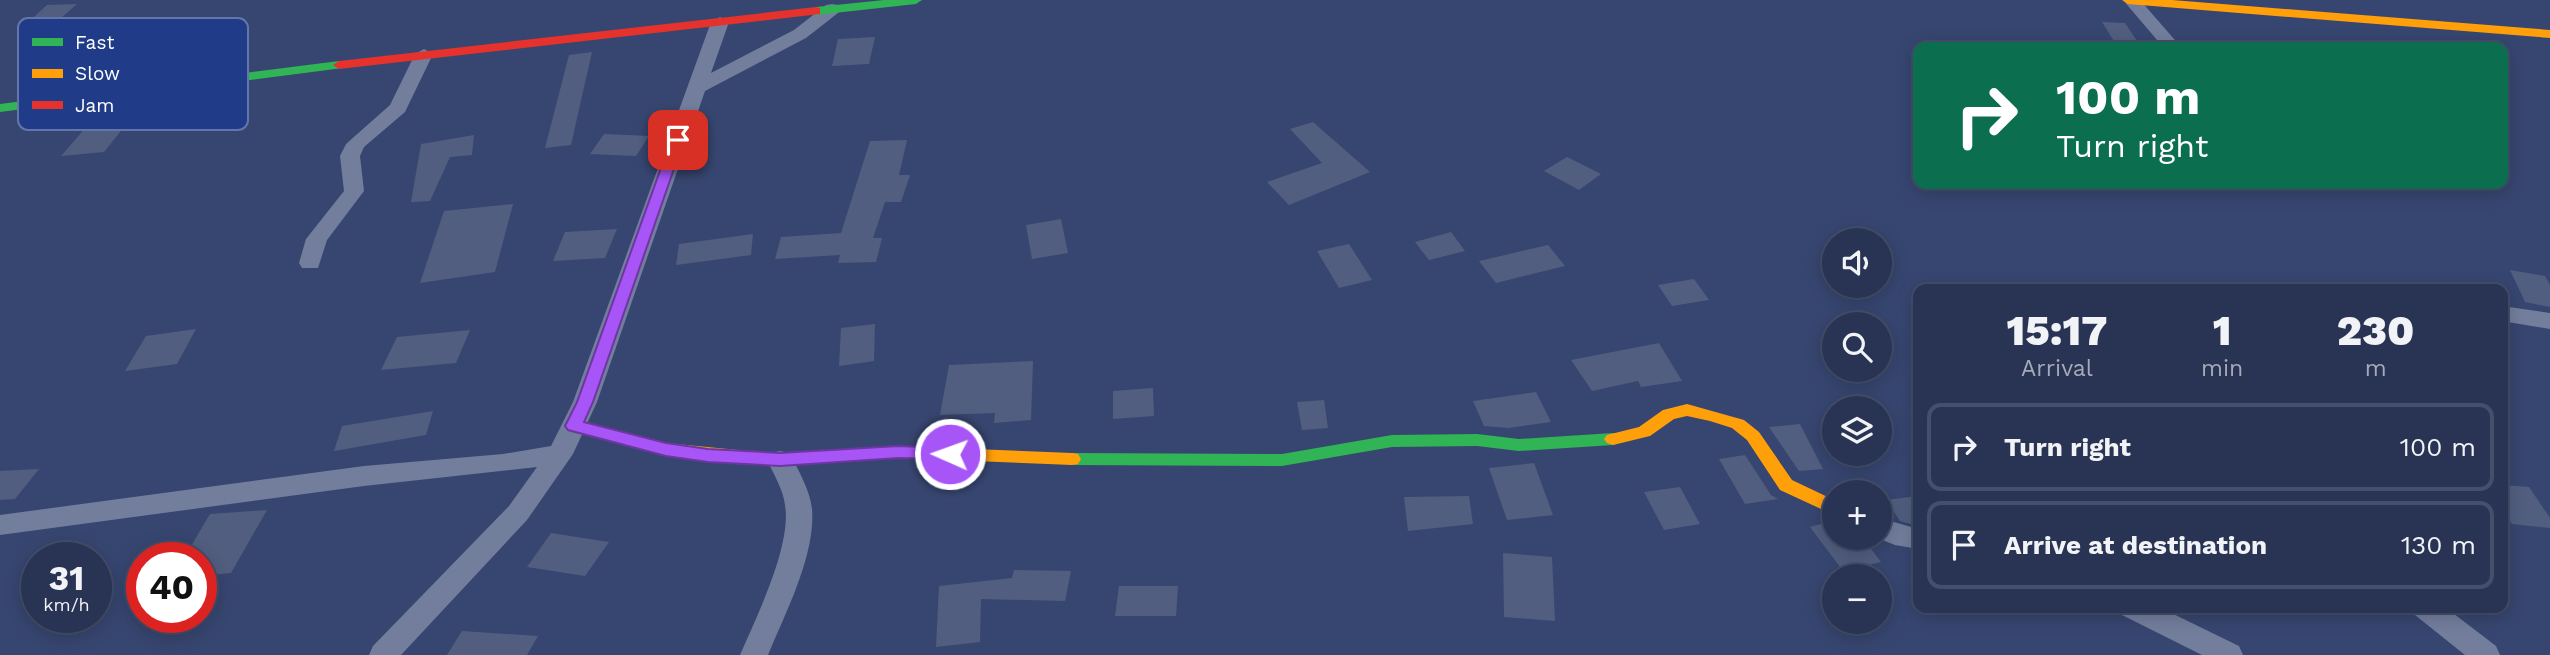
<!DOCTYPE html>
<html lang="en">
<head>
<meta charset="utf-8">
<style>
  :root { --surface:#293454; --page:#353f5e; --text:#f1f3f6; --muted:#a5aab8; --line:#454f6b }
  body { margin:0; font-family:"Work Sans",sans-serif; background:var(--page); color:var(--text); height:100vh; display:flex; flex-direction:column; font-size:26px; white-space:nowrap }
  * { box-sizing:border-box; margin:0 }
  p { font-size:23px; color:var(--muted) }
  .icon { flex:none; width:38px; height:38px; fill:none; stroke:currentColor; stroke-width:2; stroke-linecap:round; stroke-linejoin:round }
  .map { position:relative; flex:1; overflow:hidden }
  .side { position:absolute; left:1913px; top:284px; width:595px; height:329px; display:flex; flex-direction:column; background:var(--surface); border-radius:14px; box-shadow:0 4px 18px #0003,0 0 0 2px var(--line) }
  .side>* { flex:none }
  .banner { position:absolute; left:1913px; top:42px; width:595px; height:147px; border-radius:14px; box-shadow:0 4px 18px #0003,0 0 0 2px var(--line); background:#0b6e4f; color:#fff; overflow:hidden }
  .tools { position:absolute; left:1822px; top:228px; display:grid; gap:14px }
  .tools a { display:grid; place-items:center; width:70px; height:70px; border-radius:50%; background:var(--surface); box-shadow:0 4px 18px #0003,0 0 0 2px var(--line); font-size:35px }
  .speed { position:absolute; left:21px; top:542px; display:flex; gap:14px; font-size:35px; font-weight:700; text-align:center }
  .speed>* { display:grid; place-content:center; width:91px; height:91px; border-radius:50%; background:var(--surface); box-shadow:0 4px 18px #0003,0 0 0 2px var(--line); line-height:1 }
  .speed small { font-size:18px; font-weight:400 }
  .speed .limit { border:10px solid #d22; background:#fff; color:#111 }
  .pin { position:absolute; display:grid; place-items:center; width:60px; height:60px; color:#fff; margin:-30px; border-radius:14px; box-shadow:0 4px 10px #0006 }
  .me { position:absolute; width:77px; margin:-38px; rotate:272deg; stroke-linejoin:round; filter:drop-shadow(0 0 5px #0008) }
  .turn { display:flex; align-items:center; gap:24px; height:147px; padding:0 28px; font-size:32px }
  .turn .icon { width:91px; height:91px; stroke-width:2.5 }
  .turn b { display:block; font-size:49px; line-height:60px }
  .eta { display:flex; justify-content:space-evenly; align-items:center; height:119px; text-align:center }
  .eta b { font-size:42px; font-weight:800; line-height:49px }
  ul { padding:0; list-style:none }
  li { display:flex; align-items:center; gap:21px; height:88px; margin:0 14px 10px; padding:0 14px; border:4px solid var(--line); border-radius:14px }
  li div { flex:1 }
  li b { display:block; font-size:26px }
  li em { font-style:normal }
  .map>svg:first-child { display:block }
</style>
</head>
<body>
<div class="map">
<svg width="2550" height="655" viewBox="0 0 2550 655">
  <rect width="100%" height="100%" fill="#374670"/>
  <!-- building -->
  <g fill="#515e7f">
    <polygon points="77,4 53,25 23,27 47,5"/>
    <polygon points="2102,22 2125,23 2141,47 2117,46"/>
    <polygon points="875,37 869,64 832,66 838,39"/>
    <polygon points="592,52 571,145 545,148 569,55"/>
    <polygon points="128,122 104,152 61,156 88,125"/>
    <polygon points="1313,122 1370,172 1289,205 1267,182 1322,163 1290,129"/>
    <polygon points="604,134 649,136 636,156 590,154"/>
    <polygon points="474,135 472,155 450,157 430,201 411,202 421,144"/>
    <polygon points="907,140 899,175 910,175 901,202 885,202 873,238 882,238 876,262 838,263 840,255 775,259 781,237 841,233 870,141"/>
    <polygon points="1567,157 1601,174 1579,190 1544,171"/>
    <polygon points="513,204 495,272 420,283 444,211"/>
    <polygon points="1061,219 1068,253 1032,259 1026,225"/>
    <polygon points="617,229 605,258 553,261 565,232"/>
    <polygon points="1451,232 1465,251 1429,260 1415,242"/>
    <polygon points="753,234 751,255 676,265 679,244"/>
    <polygon points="1349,244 1372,280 1339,288 1317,251"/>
    <polygon points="1548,245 1565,266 1496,283 1479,261"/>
    <polygon points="2510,270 2545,276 2550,285 2550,307 2525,302"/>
    <polygon points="1694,279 1709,300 1672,306 1658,285"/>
    <polygon points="875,324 874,361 839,366 841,328"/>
    <polygon points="196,329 177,364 125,371 146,336"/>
    <polygon points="470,330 456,363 381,370 397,337"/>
    <polygon points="1659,343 1682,381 1641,387 1638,381 1592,391 1571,360"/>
    <polygon points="1033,361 1031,420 994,423 995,413 940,415 949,365"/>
    <polygon points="1153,388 1154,416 1113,419 1113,391"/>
    <polygon points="1536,392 1551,422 1508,428 1484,426 1473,401"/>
    <polygon points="1324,400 1328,428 1302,430 1297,402"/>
    <polygon points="433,411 426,435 334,451 342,426"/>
    <polygon points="1800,424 1823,469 1799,471 1769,427"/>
    <polygon points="1745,455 1771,495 1778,499 1745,504 1719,459"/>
    <polygon points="1534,463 1553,515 1507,520 1489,468"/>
    <polygon points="39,469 15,499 0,500 0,471"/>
    <polygon points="2502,485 2529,487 2550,518 2550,528 2512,524 2502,509"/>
    <polygon points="1680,487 1700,524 1664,530 1644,492"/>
    <polygon points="1469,496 1473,524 1408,531 1404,497"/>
    <polygon points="1918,496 1918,526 1900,521 1886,500"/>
    <polygon points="267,510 231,573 201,576 201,558 184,558 210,514"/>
    <polygon points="1828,522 1834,524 1834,537 1862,537 1881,562 1843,571 1810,527"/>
    <polygon points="551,533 609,542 585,576 527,567"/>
    <polygon points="1503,553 1552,557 1555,621 1504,617"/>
    <polygon points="1014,570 1071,571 1065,601 981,599 980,642 936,647 939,586 1012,578"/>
    <polygon points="1119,586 1178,586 1176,616 1115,616"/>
    <polygon points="462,631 538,636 527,655 447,655"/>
  </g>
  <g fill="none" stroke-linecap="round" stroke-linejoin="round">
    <!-- street -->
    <g fill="#737e9d" fill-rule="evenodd">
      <polygon points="2123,0 2140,0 2181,47 2163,47"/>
      <polygon points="832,4 838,5 841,9 838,13 806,38 705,91 597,402 573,454 527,520 401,655 369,655 373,646 509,506 537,467 364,486 0,535 0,515 364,466 503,454 551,446 573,402 711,22 720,17 729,22 711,73 794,30 826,5"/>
      <polygon points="424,49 433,54 405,112 364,147 360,156 364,191 327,240 318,268 302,268 299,263 306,239 344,191 340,156 346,144 390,105 415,54"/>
      <polygon points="2502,306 2550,313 2550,329 2502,321"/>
      <path d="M780 451 789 453C798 469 810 490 812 509 816 554 785 614 768 655H740C756 618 792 545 785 505 783 489 774 475 767 460L771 453Z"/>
      <polygon points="1880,518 1918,529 1918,549 1895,545 1875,537 1880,537"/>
      <polygon points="2118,607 2159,607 2239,646 2243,655 2202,655 2122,615"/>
      <polygon points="2411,607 2445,607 2496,646 2500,655 2465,655 2415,615"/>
    </g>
    <!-- fast -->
    <g fill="#30b455" fill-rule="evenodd">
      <polygon points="884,0 922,0 916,4 816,15 810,11 816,7"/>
      <polygon points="339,61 343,62 343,68 0,112 0,104"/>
      <polygon points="1613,433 1619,435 1622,439 1619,443 1613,445 1519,451 1477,446 1392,447 1282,466 1072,465 1066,464 1063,459 1066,454 1072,453 1282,454 1392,435 1477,434 1519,439"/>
    </g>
    <!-- slow -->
    <g fill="#ff9f0a" fill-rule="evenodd">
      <polygon points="2122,0 2172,0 2550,30 2550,38 2128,4"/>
      <polygon points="1687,404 1744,420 1759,432 1792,480 1834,500 1834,515 1780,490 1747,440 1732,428 1710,421 1687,416 1674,419 1650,436 1613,445 1607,443 1604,439 1607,435 1639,427 1663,410"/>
      <polygon points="574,420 666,443 780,454 898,446 1072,453 1078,454 1081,459 1078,464 1072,465 898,458 780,466 666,455 568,430 566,426 568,422"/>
    </g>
    <!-- jam -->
    <polygon fill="#e5322d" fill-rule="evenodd" points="816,7 820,8 820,14 339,69 333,65 339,61"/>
  </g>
  <!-- route -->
  <polygon fill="#a855f7" stroke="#6d37a1" stroke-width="2" points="678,136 684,140 593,402 584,422 666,443 708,449 780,453 898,446 950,448 956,449 959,454 956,459 898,458 780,466 708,462 666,456 568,430 565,426 577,402 671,140"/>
  <!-- legend -->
  <rect x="18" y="18" width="230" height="112" rx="10" fill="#203b87" stroke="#6376ab" stroke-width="2"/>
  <rect x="32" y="38" width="31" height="8" fill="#30b455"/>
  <rect x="32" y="69" width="31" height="9" fill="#ff9f0a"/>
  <rect x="32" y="101" width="31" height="8" fill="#e5322d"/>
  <g font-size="19" fill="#fff">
    <text x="75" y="49">Fast</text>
    <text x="75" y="80">Slow</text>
    <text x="75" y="112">Jam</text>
  </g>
</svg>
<div class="tools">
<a><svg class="icon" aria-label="sound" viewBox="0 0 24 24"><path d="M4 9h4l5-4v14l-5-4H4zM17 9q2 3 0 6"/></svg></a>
<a><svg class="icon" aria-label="search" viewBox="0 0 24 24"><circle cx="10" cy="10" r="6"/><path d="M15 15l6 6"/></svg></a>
<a><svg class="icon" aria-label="layers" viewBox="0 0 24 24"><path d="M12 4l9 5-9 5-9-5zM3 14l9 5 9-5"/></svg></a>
<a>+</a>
<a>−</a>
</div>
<div class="speed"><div>31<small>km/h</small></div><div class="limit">40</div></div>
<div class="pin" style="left:678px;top:140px;background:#d93025"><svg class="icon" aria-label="arrive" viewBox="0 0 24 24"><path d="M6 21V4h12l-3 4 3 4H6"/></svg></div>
<svg class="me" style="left:950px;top:454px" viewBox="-20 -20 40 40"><circle r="17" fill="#a855f7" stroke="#fff" stroke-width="3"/><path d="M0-11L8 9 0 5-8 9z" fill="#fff"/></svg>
<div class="banner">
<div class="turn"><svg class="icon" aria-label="right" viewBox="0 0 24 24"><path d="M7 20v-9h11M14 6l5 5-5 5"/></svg><div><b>100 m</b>Turn right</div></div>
</div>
<section class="side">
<div class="eta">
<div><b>15:17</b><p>Arrival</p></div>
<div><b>1</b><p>min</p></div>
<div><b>230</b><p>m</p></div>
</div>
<ul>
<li><svg class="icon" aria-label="right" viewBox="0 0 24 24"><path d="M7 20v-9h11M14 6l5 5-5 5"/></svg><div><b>Turn right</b></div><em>100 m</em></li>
<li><svg class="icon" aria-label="arrive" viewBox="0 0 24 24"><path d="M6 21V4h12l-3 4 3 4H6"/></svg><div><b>Arrive at destination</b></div><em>130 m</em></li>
</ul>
</section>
</div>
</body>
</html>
